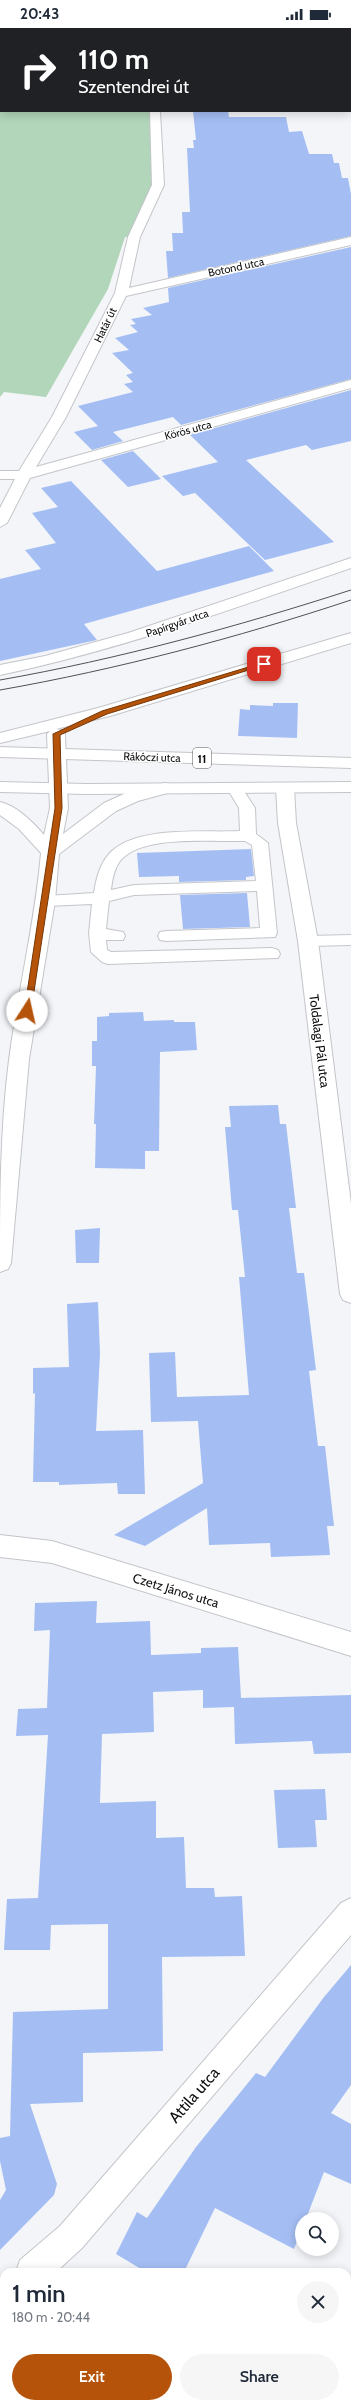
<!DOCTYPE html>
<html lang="en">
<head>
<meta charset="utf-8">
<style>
  :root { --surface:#fff; --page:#f6f6f7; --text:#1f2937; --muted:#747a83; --accent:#b45309 }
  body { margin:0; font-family:Cabin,sans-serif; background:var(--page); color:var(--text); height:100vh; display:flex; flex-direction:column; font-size:15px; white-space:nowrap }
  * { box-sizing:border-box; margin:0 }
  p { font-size:13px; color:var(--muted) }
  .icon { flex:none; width:22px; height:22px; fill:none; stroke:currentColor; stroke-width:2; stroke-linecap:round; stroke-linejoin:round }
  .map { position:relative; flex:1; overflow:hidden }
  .side { position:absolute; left:0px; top:2240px; width:351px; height:140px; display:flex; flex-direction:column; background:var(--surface); border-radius:12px 12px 0 0; box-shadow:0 2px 10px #0003 }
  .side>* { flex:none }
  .hud { position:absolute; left:0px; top:0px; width:351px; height:84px; box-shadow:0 2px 10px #0003; background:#202124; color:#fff; overflow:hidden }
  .controls { position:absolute; left:295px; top:2184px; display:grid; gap:8px }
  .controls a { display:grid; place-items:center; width:44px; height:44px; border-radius:50%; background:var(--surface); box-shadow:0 2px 10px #0003; font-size:20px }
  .pin { position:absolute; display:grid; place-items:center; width:34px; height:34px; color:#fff; margin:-17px; border-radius:8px; box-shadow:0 2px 6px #0006 }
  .me { position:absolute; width:44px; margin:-22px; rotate:10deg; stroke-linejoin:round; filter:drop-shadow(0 0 3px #0008) }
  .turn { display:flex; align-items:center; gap:14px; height:84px; padding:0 12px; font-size:18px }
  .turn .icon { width:52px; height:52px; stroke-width:2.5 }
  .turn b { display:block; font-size:28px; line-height:34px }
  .round { display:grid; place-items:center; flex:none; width:42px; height:42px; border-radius:21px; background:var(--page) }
  .overview { display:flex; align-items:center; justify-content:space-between; height:68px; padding:0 12px }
  h1 { font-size:24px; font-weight:600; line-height:30px }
  .button { display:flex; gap:8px; margin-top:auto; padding:8px 12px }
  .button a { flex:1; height:46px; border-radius:24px; background:var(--accent); color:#fff; font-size:16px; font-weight:600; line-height:46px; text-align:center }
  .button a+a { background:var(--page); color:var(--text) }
  .status { display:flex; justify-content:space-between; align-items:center; height:28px; padding:0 20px; background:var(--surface); direction:ltr }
  .status svg { height:11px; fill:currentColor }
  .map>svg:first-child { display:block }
</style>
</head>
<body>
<div class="status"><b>20:43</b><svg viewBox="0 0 49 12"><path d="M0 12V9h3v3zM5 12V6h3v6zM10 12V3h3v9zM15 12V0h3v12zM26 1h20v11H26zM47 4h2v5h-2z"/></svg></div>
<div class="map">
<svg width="351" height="2380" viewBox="0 0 351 2380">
  <rect width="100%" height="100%" fill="#f3f5f9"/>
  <!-- green -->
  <polygon fill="#b1d6b9" points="0,0 142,0 1,1 1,83 150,83 158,157 134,209 125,209 108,261 46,369 4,364 0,369"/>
  <!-- building -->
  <g fill="#a4bef4">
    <polygon points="193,83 228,83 229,89 286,89 289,104 302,103 309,126 332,126 334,135 339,135 342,150 348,150 351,166 351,208 168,250 166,223 173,223 172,205 183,205 182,184 190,184 187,120 194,120 193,112 196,112"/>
    <polygon points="351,219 351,351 181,397 173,389 113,404 123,413 92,422 74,404 98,398 78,378 133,364 124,356 133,354 126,347 133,345 112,325 129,322 115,310 138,304 130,297 136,296 131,291 152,287 143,280 169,274 168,260"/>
    <polygon points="351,362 351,413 312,422 306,417 246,432 334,514 265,532 195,465 183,468 162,448 218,434 190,407"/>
    <polygon points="133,423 161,451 128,459 101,432"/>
    <polygon points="71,453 157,543 249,518 274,543 84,596 97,612 0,633 0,551 41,541 25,522 56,515 32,485 58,479 41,460"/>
    <polygon points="273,675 298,675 297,710 238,708 240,681 250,682 250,677 273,678"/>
    <polygon points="251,821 254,848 246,849 246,852 179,854 179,848 139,849 137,825"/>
    <polygon points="247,865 250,899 183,901 180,867"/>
    <polygon points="143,984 144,993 174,992 174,994 195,994 197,1022 160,1024 159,1123 145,1123 145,1141 95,1140 96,1096 94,1096 96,1038 92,1038 92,1013 97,1013 97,989 109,988 109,985"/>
    <polygon points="278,1077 280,1096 286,1096 296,1180 289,1180 297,1245 304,1245 316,1342 309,1343 318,1418 325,1418 334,1498 327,1498 330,1527 271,1529 270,1515 209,1517 207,1480 145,1518 114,1507 203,1455 198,1393 151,1394 149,1325 175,1324 177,1369 249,1367 239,1249 245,1249 238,1182 232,1182 225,1099 231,1099 229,1078"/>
    <polygon points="100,1200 99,1235 76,1235 75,1202"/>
    <polygon points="98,1274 100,1326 96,1403 143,1402 145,1466 118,1466 117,1455 59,1457 59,1454 33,1454 35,1365 33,1366 33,1340 69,1339 67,1276"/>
    <polygon points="97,1573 96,1595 150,1593 151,1627 201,1625 201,1620 238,1619 241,1670 351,1667 351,1725 314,1726 312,1713 235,1716 234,1679 203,1680 203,1662 153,1664 154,1704 102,1706 100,1775 156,1773 156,1810 184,1809 186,1860 214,1860 215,1869 242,1868 245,1928 162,1929 163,2023 83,2025 83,2074 30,2076 57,2156 54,2167 0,2222 0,2172 6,2162 0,2133 0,2110 10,2108 13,1984 108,1981 108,1896 51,1897 50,1922 4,1922 7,1871 38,1870 48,1707 16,1708 18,1681 47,1680 50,1602 34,1603 35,1575"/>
    <polygon points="325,1761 327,1792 315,1792 317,1819 278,1820 274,1762"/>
    <polygon points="351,1937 351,2057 331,2085 351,2096 351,2156 324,2144 306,2191 302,2191 302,2200 294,2221 215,2180 184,2244 146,2244 116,2226 137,2184 147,2190 196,2119 256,2045 265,2049 324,1969"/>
  </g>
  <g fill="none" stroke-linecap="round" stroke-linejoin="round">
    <!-- lane casing -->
    <g stroke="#c3c5c9" stroke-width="2">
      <g id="lane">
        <path d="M235 755 240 757 255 780 256 806 268 815 277 905 275 909 166 913 160 912 158 908 160 904 166 903 260 900 257 863 134 867 109 873 106 901 123 904 125 908 123 912H106L107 922 111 924 272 920 278 922 280 926 278 930 108 936 102 934 91 924 89 905 92 876 46 878 40 877 38 873 40 869 46 868 94 865C96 851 100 836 109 826 135 797 205 805 240 803L239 780 227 760ZM245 813 252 817 256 853 134 857 111 862C112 853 114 841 120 833 141 806 213 814 245 813Z"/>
        <polygon points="351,907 351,917 308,918 302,917 300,913 302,909 308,908"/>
      </g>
    </g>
    <!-- street casing -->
    <g stroke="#c3c5c9" stroke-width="2">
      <g id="street">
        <rect x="147" y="0" width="10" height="1"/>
        <polygon points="150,83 160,83 164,157 140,209 129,260 351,209 351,217 126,268 66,389 36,439 351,352 351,360 30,450 7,495 0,499 0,480 15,451 0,451 0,443 19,443 52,389 115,265 128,209 152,157"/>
        <path d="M351 530V540C235 580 120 622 0 647V637L45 628 128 605Z"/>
        <polygon points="285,755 291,756 294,760 296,795 318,913 351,1176 351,1275 343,1272 340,1266 298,913 278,795 276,760 279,756"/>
        <polygon points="351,1870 351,1907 82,2220 56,2244 16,2244 20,2232 60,2198 341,1875"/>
        <polygon points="4,2253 4,2288 0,2290 0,2254"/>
      </g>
    </g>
    <!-- secondary casing -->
    <g stroke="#c3c5c9" stroke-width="2">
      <g id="secondary">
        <path d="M351 605V615L110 688 56 701 62 702 65 706 68 780 63 806 104 775 126 765 165 755 171 756 174 760 171 764 138 773 116 783 59 826 55 873 29 1031 11 1235 8 1241 0 1244C0 1173 0 1102 9 1032 18 962 35 895 41 825L19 801 0 787V774C17 778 33 794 44 807L50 780 47 706 50 703 0 715V705L98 680Z"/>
        <polygon points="0,1507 52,1513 351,1604 351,1628 52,1535 0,1529"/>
      </g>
    </g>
    <!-- primary casing -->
    <g stroke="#c3c5c9" stroke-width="2">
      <g id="primary">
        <polygon points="0,719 351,730 351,740 0,729"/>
        <polygon points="0,754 87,756 351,754 351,764 87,766 0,764"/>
      </g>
    </g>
    <!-- lane -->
    <use href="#lane" fill="#fff" fill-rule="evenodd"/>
    <!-- street -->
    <use href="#street" fill="#fff" fill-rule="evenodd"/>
    <!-- secondary -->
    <use href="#secondary" fill="#fff" fill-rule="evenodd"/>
    <!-- primary -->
    <use href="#primary" fill="#fff" fill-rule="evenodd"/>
    <!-- tram -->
    <g stroke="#505153" stroke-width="1">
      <path d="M0 652C119 631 236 599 351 562"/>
      <path d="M0 662C119 641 236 610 351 572"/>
    </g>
  </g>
  <!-- route -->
  <polygon fill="#b45309" stroke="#753606" points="262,635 268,636 107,686 60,707 62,780 31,983 24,985 55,780 53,706 102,683"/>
  <g text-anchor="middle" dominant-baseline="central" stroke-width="3" stroke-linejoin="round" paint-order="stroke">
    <!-- far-street labels -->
    <g font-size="11" fill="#0e0f10" stroke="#fff">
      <text transform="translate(236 239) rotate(-12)">Botond utca</text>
      <text transform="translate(105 297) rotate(-64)">Határ út</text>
      <text transform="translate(188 402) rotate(-15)">Körös utca</text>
      <text transform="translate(177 595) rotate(-19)">Papírgyár utca</text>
      <text transform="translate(152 729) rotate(2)">Rákóczi utca</text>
    </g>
    <!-- shield labels -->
    <rect fill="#fff" stroke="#565758" stroke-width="1" x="193" y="720" width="18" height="20" rx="3"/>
    <g font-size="12" font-weight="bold" fill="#0e0f10">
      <text x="202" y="730">11</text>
    </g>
    <!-- street labels -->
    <g font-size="13" fill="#0e0f10" stroke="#fff">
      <text transform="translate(320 1013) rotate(83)">Toldalagi Pál utca</text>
      <text transform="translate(176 1562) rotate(17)">Czetz János utca</text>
    </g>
    <!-- near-street labels -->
    <g font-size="16" fill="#0e0f10" stroke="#fff">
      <text transform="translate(194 2067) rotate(-49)">Attila utca</text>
    </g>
  </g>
</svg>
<div class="controls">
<a><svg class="icon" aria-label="search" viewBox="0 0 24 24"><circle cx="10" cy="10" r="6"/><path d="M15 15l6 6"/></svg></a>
</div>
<div class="pin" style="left:264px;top:636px;background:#d93025"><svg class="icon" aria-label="arrive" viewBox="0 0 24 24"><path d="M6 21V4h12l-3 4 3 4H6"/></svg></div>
<svg class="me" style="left:27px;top:983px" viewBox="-20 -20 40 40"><circle r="19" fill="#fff"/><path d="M0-13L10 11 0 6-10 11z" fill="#b45309"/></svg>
<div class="hud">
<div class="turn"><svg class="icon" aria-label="right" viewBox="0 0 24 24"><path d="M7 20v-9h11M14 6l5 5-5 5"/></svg><div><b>110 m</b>Szentendrei út</div></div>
</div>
<section class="side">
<div class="overview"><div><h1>1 min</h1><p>180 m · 20:44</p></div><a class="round"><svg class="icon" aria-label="close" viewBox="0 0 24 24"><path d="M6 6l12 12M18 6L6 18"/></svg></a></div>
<div class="button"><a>Exit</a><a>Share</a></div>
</section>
</div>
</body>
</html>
